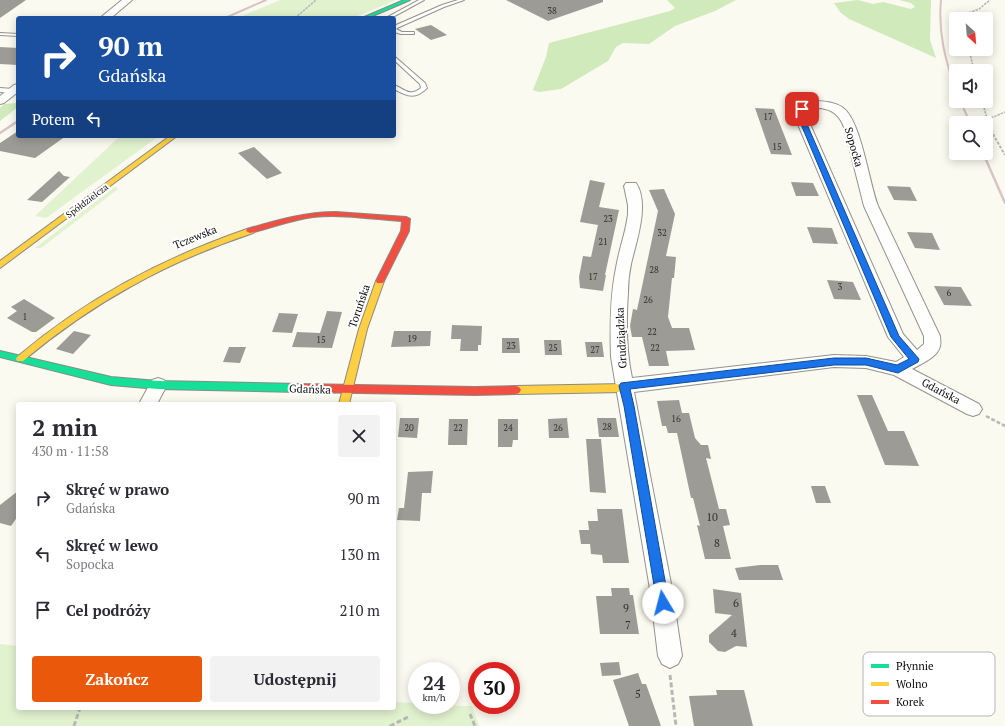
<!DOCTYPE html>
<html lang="pl">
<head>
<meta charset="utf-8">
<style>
  :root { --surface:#fff; --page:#f2f2f3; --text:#2b2b33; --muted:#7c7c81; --accent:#ea580c }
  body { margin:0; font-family:"PT Serif",serif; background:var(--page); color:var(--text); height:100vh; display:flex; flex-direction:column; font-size:15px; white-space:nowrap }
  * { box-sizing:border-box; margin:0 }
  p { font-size:13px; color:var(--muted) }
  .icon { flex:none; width:22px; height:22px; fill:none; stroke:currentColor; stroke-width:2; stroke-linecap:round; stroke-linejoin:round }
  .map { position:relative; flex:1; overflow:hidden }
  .drawer { position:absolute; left:16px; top:402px; width:380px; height:308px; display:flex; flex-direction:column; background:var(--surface); border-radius:4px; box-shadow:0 2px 10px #0003 }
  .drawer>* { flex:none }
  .hud { position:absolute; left:16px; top:16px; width:380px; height:122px; border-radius:4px; box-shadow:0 2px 10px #0003; background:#1a4fa0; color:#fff; overflow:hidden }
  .needle { width:26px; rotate:154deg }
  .tools { position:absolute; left:949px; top:12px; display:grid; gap:8px }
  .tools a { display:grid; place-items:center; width:44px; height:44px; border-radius:4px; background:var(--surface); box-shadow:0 2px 10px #0003; font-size:20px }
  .speed { position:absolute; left:408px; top:662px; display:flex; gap:8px; font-size:20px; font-weight:700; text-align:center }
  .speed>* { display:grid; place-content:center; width:52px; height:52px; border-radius:50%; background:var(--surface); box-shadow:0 2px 10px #0003; line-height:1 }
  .speed small { font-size:10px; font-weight:400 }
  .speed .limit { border:6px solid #d22; background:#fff; color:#111 }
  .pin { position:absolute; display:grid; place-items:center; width:34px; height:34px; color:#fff; margin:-17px; border-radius:8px; box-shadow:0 2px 6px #0006 }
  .me { position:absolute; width:44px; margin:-22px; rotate:352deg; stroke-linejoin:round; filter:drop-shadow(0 0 3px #0008) }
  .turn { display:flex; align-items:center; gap:14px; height:84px; padding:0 16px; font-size:18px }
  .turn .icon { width:52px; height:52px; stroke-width:2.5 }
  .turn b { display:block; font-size:28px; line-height:34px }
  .then { display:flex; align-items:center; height:38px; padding:0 16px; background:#0003; gap:8px; font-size:15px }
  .round { display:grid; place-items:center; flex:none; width:42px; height:42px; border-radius:4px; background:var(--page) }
  .summary { display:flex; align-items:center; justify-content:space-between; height:68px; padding:0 16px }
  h1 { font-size:24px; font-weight:800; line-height:30px }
  .action { display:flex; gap:8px; margin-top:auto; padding:8px 16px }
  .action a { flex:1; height:46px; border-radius:4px; background:var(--accent); color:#fff; font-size:16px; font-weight:800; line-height:46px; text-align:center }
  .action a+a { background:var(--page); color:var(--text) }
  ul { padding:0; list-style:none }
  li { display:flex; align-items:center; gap:12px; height:56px; padding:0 16px }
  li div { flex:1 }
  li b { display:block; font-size:15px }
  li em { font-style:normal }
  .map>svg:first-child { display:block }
</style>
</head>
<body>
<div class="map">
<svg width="1005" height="726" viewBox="0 0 1005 726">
  <rect width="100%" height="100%" fill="#fafaf0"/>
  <!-- green -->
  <g fill="#e1f2cf">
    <polygon points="280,0 396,0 353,18 237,18"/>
    <polygon points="117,136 159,136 46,218 35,216 118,138 118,136"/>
    <polygon points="115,187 118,189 41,248 35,248"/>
    <polygon points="0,644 18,646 18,708 394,708 394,702 417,703 417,705 472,706 479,726 0,726"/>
  </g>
  <!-- forest -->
  <g fill="#d0eabc">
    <polygon points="667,0 736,0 715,11 675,26 649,44 623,43 616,47 608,61 561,89 539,92 533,90 546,57 549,43 670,11 675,8"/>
    <polygon points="858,0 873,4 883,2 911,9 915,7 911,3 899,0 931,0 930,40 936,58 849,19 840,12 834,3"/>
    <polygon points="17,103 18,107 0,121 0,108 4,104"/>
  </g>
  <!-- building -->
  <g fill="#9d9b96">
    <polygon points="0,0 26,0 0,18"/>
    <polygon points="506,0 603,0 603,2 548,21"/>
    <polygon points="431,25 447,35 431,40 415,29"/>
    <polygon points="0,47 18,48 18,65 0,64"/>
    <polygon points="755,108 774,109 792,155 771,154"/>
    <polygon points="18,131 18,136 66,136 35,158 0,151 0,143"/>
    <polygon points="254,147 282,173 267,179 238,153"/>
    <polygon points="59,171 64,176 70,177 42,202 27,200"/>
    <polygon points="590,180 605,183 599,207 619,210 605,275 606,275 603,291 580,288 579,277 583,256 591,257 598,225 580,222"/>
    <polygon points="791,182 813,183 819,196 796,196"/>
    <polygon points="887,186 910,187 917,201 894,200"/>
    <polygon points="664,189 675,214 666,256 676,257 674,278 672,278 668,317 672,328 689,328 695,350 666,351 669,366 649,366 642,337 632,337 630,326 633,309 637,310 658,211 649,190"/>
    <polygon points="807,227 832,228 838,244 813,243"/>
    <polygon points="907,232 932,233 940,250 915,248"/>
    <polygon points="827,280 853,282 861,300 834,299"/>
    <polygon points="934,286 961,287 972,306 944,305"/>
    <polygon points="24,299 55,318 36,332 32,332 7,318 17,311 11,307"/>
    <polygon points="327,311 342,312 332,348 292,347 297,332 320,333"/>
    <polygon points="279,313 298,314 292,333 272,332"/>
    <polygon points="452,325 482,326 481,345 478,345 478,351 460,351 461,339 451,339"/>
    <polygon points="74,331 91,335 73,354 56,349"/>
    <polygon points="394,331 431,331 430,346 391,347"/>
    <polygon points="502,338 519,338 520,353 502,353"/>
    <polygon points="544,340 561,340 562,355 545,355"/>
    <polygon points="585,342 602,342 604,357 587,357"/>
    <polygon points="229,347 246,347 240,363 223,362"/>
    <polygon points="857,395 872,395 888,431 904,431 919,466 885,465"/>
    <polygon points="679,400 682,413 689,413 695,438 701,445 708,445 711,459 706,458 719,509 726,509 730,525 723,526 731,559 705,559 697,525 700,526 693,498 691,498 677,433 668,433 666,426 662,426 657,401"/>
    <polygon points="400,418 419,418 417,438 398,437"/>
    <polygon points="567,418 569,438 549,438 548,419"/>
    <polygon points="597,418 616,418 619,437 599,437"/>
    <polygon points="449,419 468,419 467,445 448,445"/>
    <polygon points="498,419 518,419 518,440 513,440 512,447 498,447"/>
    <polygon points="586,439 601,439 606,493 590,492"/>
    <polygon points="433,471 431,493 422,493 420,521 397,520 399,508 404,508 408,472"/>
    <polygon points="811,486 825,486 831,503 816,503"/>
    <polygon points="18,491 18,516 11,526 0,523 0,505"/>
    <polygon points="597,509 622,509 629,563 603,563 602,555 591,554 590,544 581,544 579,530 589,530 588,521 598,521"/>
    <polygon points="760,565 778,565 783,580 739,580 735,568"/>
    <polygon points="611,588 629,588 630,595 633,595 639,634 600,634 596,596 612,596"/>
    <polygon points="713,589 741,593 747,647 736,646 725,652 718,651 709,642 709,635 732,615 715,613"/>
    <polygon points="619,662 621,675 602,676 600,663"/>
    <polygon points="638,673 642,684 646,684 661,726 629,726 613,680"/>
    <polygon points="716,690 744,690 753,726 694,726 689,696 717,695"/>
  </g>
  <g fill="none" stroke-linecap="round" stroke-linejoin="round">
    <!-- lane casing -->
    <g stroke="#93938f" stroke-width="2">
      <g id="lane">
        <polygon points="419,0 424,0 391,18 386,18"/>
        <polygon points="458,0 464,0 444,7 397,28 396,29 402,32 414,32 414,34 401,34 394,32 394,26 442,5"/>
        <polygon points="0,33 18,34 18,36 0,35"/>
        <path d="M394 56 425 83 427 88C415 100 407 96 394 89V85C406 90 410 97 421 88L420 84 394 60Z"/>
        <polygon points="0,88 13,89 16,91 13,93 0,92"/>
      </g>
    </g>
    <!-- street casing -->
    <g stroke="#93938f" stroke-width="2">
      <g id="street">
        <polygon points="122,0 132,0 111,18 100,18"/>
        <polygon points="18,84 18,92 4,103 0,104 0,96 14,85"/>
        <path d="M814 101C823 101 834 102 842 107 861 119 869 183 878 206L940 336C940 339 941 343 940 346 938 357 921 364 912 369L979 404 982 409 979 414 973 416 967 414 894 375 866 368 834 367 634 392 672 589 682 656 678 664 670 668 662 664 658 656 650 589 611 357C610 327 610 297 616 268 619 249 626 232 628 214V205L624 186 626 183H636C650 204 636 242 631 264 629 273 628 283 628 292 626 321 626 350 632 378L834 355 866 356 896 362 904 357 888 337 794 115V112L800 106ZM821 108C833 110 839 115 844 127L864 206 924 336V344L917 350 903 334 806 115V113L812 109Z"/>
        <polygon points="158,378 164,380 167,385 157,404 139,404 152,380"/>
      </g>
    </g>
    <!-- fast casing -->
    <g stroke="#8a8a85" stroke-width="2">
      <g id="fast">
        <polygon points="404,0 410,0 368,18 362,18"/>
        <polygon points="0,351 111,377 158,381 299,384 302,385 304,388 302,391 299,392 158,389 111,385 0,357"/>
      </g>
    </g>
    <!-- slow casing -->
    <g stroke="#8a8a85" stroke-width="2">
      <g id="slow">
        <polygon points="170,136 177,136 0,268 0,261"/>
        <path d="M247 229H253L254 231 253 233C167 262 93 302 23 361H17L16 359 17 357C87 298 161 259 247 229Z"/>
        <polygon points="380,278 384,281 367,329 349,404 339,404 359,329 376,281"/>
        <polygon points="624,384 627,385 629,388 627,391 624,392 516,394 513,393 511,390 513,387 516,386"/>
      </g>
    </g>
    <!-- jam casing -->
    <g stroke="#8a8a85" stroke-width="2">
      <g id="jam">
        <path d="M336 212 406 217 410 219 409 231 383 283H377L376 281 401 231 402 221C373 219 342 214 313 217 291 220 271 228 250 233L246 231 247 229C277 220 305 212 336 212Z"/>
        <polygon points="299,384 475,387 516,386 519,387 521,390 519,393 516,394 475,395 299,392 296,391 294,388 296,385"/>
      </g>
    </g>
    <!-- path-far3 -->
    <g stroke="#b7b7b5" stroke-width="1.5" stroke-dasharray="2.5 1" stroke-linecap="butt">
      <polyline points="295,18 316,0"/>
      <polyline points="964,19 963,15 979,9 990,0"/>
      <polyline points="969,49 974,71"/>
      <polyline points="982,101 987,118"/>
      <polyline points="991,118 1005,112"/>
    </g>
    <!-- path-far2 -->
    <g stroke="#b7b7b5" stroke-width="2" stroke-dasharray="3 1.5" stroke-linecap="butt">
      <polyline points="987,117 994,136 1005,155"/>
      <polyline points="987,120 993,117"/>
    </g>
    <!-- path-far1 -->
    <polyline stroke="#b7b7b5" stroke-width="2.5" stroke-dasharray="4 2" stroke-linecap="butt" points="986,416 1005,426"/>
    <!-- path -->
    <g stroke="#b7b7b5" stroke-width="3" stroke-dasharray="5 2.5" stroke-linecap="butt">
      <polyline points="670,675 676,726"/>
      <polyline points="470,714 475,726"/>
      <polyline points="74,726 80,708"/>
      <polyline points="390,726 410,716"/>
    </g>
    <!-- lane -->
    <use href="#lane" fill="#fefefd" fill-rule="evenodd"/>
    <!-- street -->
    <use href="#street" fill="#fefefd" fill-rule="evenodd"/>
    <!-- fast -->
    <use href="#fast" fill="#16e098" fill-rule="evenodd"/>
    <!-- slow -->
    <use href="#slow" fill="#ffcf43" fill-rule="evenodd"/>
    <!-- jam -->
    <use href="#jam" fill="#f24e42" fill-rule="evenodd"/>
    <!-- rail-far1 -->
    <g stroke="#d8c4c2" stroke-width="2">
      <path d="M941 0C938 32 945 60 956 90"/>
      <polyline points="225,18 266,0"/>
      <polyline points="960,101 968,118"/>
    </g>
    <!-- rail -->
    <g stroke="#d8c4c2" stroke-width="2.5">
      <polyline points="967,117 970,123"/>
      <polyline points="0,133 18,121"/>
      <polyline points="983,153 1005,203"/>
    </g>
  </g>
  <!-- route -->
  <polygon fill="#1a73e8" stroke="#114b97" points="800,108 805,109 803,115 899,336 919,359 918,362 898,373 866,365 834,365 630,389 634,406 669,603 667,607 663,609 658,607 657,603 624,406 619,386 621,383 834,358 866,358 897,365 909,359 891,337 797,115 797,112"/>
  <g text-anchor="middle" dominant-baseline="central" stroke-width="4" stroke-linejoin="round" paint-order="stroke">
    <!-- number labels -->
    <g font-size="9" fill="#30302e">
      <text x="552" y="11">38</text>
      <text x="768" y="117">17</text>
      <text x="777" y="147">15</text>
      <text x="608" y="219">23</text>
      <text x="662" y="233">32</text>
      <text x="603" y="242">21</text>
      <text x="654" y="270">28</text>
      <text x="593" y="277">17</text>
      <text x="840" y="287">3</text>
      <text x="949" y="293">6</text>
      <text x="648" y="300">26</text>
      <text x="25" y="317">1</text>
      <text x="652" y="332">22</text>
      <text x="412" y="339">19</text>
      <text x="321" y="340">15</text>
      <text x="511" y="346">23</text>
      <text x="553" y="348">25</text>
      <text x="655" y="348">22</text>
      <text x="595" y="350">27</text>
      <text x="676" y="419">16</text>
      <text x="607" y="427">28</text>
      <text x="409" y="428">20</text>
      <text x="458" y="428">22</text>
      <text x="508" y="428">24</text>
      <text x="558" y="428">26</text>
    </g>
    <!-- far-street labels -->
    <g font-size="9" fill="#0c0c0c" stroke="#fff">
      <text transform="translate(87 201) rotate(-37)">Spółdzielcza</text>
    </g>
    <!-- street labels -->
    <g font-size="11" fill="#0c0c0c" stroke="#fff">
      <text transform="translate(854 147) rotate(74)">Sopocka</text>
      <text transform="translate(195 237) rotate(-22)">Tczewska</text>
      <text transform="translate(359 306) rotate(-71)">Toruńska</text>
      <text transform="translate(621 338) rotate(-93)">Grudziądzka</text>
      <text transform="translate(310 389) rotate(2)">Gdańska</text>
      <text transform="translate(941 391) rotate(28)">Gdańska</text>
    </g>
    <!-- near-number labels -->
    <g font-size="11" fill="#30302e">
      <text x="712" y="517">10</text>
      <text x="717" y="543">8</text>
      <text x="736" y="603">6</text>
      <text x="626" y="608">9</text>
      <text x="628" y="625">7</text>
      <text x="734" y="633">4</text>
      <text x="638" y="694">5</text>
    </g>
  </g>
  <!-- legend -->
  <rect x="863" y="652" width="132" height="64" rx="6" fill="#fff" stroke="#b6b6b6" stroke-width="1"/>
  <rect x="871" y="664" width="18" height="4" fill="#16e098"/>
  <rect x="871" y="682" width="18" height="4" fill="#ffcf43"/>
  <rect x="871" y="700" width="18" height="4" fill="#f24e42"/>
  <g font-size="11" fill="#0c0c0c">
    <text x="896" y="670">Płynnie</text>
    <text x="896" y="688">Wolno</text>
    <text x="896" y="706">Korek</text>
  </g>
</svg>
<div class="tools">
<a><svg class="needle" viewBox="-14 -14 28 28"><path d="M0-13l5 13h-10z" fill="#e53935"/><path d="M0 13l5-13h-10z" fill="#7c7c81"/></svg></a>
<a><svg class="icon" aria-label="sound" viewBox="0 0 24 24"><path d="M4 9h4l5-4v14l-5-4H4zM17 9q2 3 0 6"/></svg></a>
<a><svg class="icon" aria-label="search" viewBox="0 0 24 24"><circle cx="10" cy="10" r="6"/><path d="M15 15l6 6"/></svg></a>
</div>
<div class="speed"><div>24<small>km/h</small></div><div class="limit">30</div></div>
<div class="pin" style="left:802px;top:109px;background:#d93025"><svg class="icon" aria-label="arrive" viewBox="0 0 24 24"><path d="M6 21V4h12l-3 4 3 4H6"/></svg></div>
<svg class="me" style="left:663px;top:603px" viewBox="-20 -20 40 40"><circle r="19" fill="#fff"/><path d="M0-13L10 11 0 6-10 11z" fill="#1a73e8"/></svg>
<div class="hud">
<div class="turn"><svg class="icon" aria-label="right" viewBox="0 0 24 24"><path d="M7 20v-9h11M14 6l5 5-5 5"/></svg><div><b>90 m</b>Gdańska</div></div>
<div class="then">Potem<svg class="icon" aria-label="left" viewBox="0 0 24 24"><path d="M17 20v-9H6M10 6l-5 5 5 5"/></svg></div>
</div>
<section class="drawer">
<div class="summary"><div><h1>2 min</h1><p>430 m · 11:58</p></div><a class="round"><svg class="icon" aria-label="close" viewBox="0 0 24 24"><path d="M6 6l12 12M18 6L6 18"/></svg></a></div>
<ul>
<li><svg class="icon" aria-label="right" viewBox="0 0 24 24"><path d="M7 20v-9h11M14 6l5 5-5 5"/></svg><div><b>Skręć w prawo</b><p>Gdańska</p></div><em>90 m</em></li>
<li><svg class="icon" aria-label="left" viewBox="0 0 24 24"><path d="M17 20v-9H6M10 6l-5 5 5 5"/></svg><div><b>Skręć w lewo</b><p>Sopocka</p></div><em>130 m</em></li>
<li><svg class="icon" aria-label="arrive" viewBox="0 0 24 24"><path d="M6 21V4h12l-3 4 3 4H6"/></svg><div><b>Cel podróży</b></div><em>210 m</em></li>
</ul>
<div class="action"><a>Zakończ</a><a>Udostępnij</a></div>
</section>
</div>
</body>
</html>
